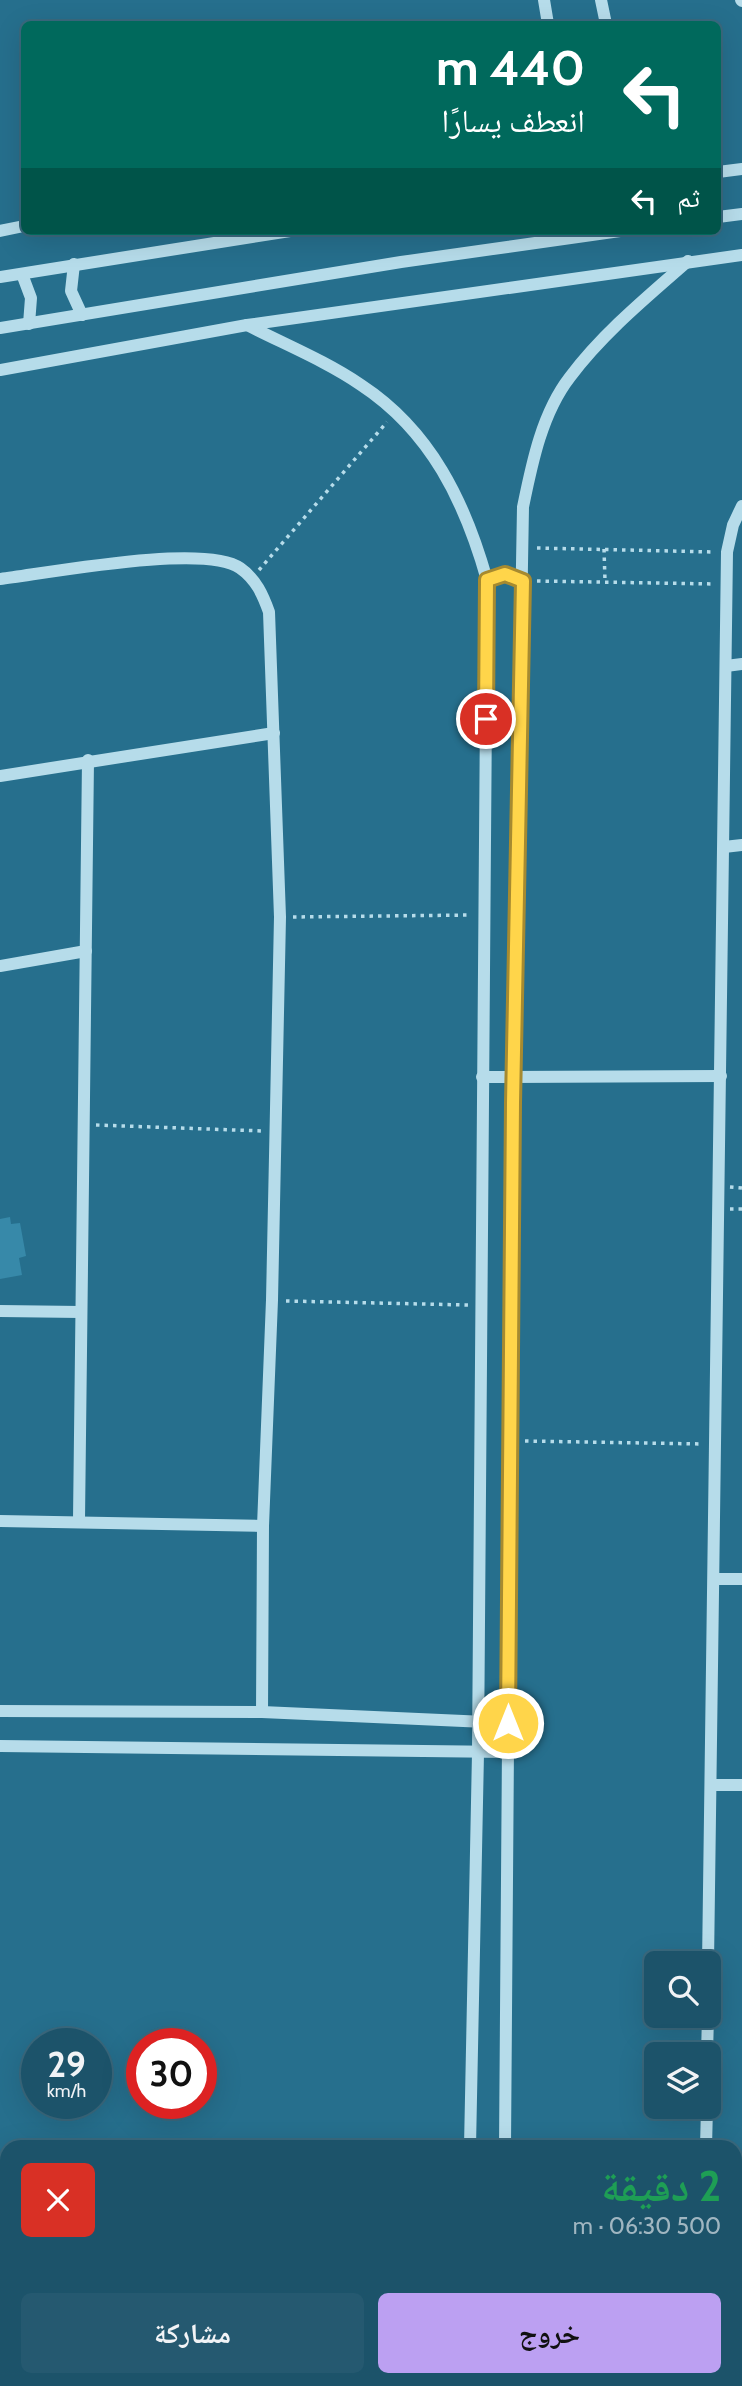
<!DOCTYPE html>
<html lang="ar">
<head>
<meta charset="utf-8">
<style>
  :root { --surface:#1c536a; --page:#255970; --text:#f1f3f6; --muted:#a0b6c1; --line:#3a697e; --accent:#bca0f2 }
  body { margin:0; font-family:Cabin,"Noto Naskh Arabic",sans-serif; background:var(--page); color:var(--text); direction:rtl; height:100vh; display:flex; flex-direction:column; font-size:26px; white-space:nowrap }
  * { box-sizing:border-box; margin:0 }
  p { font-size:23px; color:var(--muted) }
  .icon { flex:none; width:38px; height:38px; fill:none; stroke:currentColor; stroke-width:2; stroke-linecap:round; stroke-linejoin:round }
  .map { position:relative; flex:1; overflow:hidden; direction:ltr }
  .sheet { position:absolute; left:0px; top:2140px; width:742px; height:247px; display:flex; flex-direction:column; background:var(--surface); border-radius:21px 21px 0 0; box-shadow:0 7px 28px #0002,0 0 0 2px var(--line); direction:rtl }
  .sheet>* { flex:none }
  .banner { position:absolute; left:21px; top:21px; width:700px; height:214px; border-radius:10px; box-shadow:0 7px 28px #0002,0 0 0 2px var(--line); direction:rtl; background:#00695c; color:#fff; overflow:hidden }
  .controls { position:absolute; left:644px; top:1951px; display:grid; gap:14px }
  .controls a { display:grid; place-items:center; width:77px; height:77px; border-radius:10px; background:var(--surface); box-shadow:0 7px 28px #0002,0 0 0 2px var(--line); font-size:35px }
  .speed { position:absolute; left:21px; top:2028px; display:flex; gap:14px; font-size:35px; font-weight:700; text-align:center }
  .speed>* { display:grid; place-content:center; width:91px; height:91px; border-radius:50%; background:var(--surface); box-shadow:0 7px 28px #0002,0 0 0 2px var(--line); line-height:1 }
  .speed small { font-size:18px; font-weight:400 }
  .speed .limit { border:10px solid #d22; background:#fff; color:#111 }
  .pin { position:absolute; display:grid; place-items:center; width:60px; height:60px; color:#fff; margin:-30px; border:4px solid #fff; border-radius:50%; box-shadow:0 2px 7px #0007 }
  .me { position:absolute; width:77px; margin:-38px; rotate:0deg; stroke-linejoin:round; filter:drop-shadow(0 0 5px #0008) }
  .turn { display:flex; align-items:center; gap:24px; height:147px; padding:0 21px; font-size:32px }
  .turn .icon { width:91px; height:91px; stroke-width:2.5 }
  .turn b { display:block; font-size:49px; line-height:60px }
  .then { display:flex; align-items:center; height:66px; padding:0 21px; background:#0003; gap:14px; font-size:26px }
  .round { display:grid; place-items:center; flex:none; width:74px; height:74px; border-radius:10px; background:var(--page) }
  .summary { display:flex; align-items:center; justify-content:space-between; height:119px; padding:0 21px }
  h1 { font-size:42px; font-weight:800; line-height:52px; color:#1e9e55 }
  .cta { display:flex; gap:14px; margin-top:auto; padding:14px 21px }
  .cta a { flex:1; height:80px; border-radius:10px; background:var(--accent); color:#111; font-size:28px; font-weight:800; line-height:80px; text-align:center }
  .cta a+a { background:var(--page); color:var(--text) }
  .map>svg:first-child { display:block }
</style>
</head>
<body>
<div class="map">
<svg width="742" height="2386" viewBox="0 0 742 2386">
  <rect width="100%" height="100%" fill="#266f8d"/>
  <!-- building -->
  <polygon fill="#3789a9" points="10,1217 11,1224 20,1223 26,1256 19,1258 22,1275 0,1279 0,1219"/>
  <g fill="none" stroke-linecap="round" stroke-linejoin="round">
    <!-- path -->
    <g stroke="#b6dcea" stroke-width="3.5" stroke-dasharray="3.5 5" stroke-linecap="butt">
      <polyline points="537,548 715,552"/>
      <polyline points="604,549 605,581"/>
      <polyline points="259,570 387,422"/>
      <polyline points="537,581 715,584"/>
      <polyline points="293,917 471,915"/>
      <polyline points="96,1125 263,1131"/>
      <polyline points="730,1187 742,1188"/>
      <polyline points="730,1209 742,1209"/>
      <polyline points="286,1301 468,1305"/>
      <polyline points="525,1441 703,1444"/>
    </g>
    <!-- minor -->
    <g stroke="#b6dcea" stroke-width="12">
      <polyline points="544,0 548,24"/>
      <polyline points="601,0 606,24"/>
      <polyline points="741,0 742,1"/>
      <polyline points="718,172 742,169"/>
      <polyline points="718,217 742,214"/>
      <polyline points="0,231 24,226"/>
      <polyline points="74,264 71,291 82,315"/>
      <polyline points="22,274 31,298 29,324"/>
      <polyline points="0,277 290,231"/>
      <path d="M247 325C284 344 326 361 361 385 431 431 465 502 487 580L478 1753 470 2147"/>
      <polyline points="0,328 401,262 620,231"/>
      <polyline points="0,370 247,325 742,255"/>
      <path d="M0 579C48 573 205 543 240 568 256 579 263 595 269 612L280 917 272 1300 263 1526 262 1712"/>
      <polyline points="487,580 505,574 523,581"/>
      <polyline points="726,666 742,664"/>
      <polyline points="0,776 274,733"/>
      <polyline points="724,847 742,845"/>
      <polyline points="0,966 86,951"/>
      <polyline points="482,1077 721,1076"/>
      <polyline points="0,1311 81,1312"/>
      <polyline points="79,1520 88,760"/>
      <polyline points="0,1521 263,1526"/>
      <polyline points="714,1579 742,1579"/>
      <polyline points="0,1711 262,1712 508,1723"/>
      <polyline points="0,1746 508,1752"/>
      <polyline points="711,1785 742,1785"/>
      <polyline points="708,1964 727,552 733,525 742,506"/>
      <polyline points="707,2054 708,2016"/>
      <path d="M505 2147 513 1077 523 507C532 463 542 413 570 377 603 333 647 297 688 261"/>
      <polyline points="706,2147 707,2107"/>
      <polyline points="735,2203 742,2203"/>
      <polyline points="466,2386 466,2380"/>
      <polyline points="498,2386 499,2380"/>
    </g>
  </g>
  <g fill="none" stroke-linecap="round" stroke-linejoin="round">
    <!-- route casing -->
    <g stroke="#a68a30" stroke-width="18">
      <polyline id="route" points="486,719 487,580 505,574 523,581 513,1103 508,1723"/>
    </g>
    <!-- route -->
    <use href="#route" stroke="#ffd54a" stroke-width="12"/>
  </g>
</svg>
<div class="controls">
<a><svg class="icon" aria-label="search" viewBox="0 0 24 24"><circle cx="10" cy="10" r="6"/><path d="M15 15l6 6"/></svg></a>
<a><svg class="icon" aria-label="layers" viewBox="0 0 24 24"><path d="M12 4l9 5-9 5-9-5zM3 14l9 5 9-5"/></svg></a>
</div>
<div class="speed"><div>29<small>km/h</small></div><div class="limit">30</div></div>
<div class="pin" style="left:486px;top:719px;background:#d93025"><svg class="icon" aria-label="arrive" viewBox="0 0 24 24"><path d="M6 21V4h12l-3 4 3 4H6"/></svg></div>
<svg class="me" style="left:508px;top:1723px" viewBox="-20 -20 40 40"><circle r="17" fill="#ffd54a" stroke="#fff" stroke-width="3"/><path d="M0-11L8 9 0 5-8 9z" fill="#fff"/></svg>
<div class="banner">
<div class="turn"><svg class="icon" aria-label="left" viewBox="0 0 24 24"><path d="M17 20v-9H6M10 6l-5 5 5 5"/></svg><div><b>440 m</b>انعطف يسارًا</div></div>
<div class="then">ثم<svg class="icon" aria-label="left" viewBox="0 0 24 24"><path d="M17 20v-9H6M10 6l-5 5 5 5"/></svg></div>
</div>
<section class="sheet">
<div class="summary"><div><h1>2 دقيقة</h1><p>500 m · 06:30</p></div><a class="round" style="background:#d93025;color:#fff"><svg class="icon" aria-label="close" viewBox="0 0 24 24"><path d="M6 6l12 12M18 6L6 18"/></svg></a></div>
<div class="cta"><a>خروج</a><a>مشاركة</a></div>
</section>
</div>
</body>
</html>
